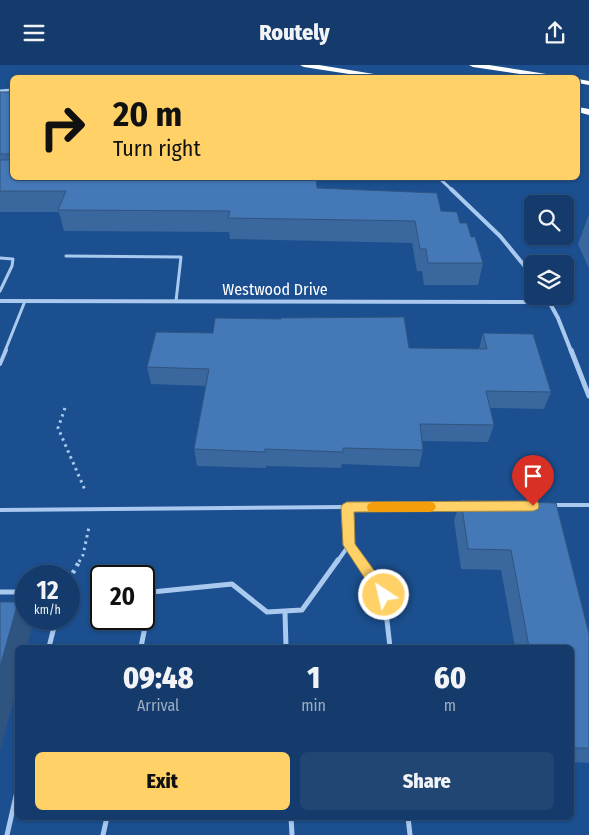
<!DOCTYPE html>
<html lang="en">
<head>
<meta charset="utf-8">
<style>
  :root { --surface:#143b6b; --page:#214673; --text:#f1f3f6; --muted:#9dadc1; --line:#33557e; --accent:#ffd166 }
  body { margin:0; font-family:"Fira Sans Condensed",sans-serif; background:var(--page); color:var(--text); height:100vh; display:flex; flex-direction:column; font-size:19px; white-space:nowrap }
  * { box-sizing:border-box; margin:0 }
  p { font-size:16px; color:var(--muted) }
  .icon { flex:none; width:28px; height:28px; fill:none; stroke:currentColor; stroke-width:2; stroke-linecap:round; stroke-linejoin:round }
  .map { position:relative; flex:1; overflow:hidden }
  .sheet { position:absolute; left:15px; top:580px; width:559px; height:175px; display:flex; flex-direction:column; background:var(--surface); border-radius:8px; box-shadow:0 1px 4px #0004,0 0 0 1px var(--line) }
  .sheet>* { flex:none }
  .guide { position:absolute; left:10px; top:10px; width:570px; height:105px; border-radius:8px; box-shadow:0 1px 4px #0004,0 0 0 1px var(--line); background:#ffd166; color:#111; overflow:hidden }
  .tools { position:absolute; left:524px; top:130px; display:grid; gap:10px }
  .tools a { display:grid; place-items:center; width:50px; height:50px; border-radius:8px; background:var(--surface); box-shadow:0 1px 4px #0004,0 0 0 1px var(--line); font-size:25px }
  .speed { position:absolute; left:15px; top:500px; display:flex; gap:10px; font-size:25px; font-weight:700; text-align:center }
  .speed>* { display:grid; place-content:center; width:65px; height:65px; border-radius:50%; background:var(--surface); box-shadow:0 1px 4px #0004,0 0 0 1px var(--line); line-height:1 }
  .speed small { font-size:12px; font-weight:400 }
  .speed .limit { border:2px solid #111; border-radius:8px; background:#fff; color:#111 }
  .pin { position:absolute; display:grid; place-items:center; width:42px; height:42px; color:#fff; margin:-51px -21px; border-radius:50% 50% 50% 0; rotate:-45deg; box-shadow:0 0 5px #0007 }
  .pin .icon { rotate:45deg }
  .me { position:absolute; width:55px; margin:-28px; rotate:325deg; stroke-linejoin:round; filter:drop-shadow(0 0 4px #0008) }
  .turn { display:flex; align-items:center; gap:18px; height:105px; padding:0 20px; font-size:22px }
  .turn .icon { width:65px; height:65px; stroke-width:2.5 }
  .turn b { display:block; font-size:35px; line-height:42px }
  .eta { display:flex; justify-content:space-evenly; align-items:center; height:85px; text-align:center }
  .eta b { font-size:30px; font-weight:800; line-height:35px }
  .action { display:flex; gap:10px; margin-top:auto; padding:10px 20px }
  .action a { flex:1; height:58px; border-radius:8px; background:var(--accent); color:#111; font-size:20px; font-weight:800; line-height:58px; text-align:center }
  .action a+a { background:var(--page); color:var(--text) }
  header { display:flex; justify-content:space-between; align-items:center; height:65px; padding:0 20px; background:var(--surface); font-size:22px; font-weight:800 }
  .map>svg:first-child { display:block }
</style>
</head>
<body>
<header><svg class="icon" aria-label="menu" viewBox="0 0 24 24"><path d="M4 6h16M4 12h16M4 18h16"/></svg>Routely<svg class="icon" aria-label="share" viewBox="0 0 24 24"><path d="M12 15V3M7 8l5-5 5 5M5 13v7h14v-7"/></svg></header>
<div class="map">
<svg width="589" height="770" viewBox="0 0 589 770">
  <rect width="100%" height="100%" fill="#1b4f8f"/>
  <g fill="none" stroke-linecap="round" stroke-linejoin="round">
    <!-- path-far1 -->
    <g stroke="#a9c9ee" stroke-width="3" stroke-dasharray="2.5 4" stroke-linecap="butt">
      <polyline points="65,343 58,363 85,425"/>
      <polyline points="79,497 83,490 89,462"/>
    </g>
    <!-- path -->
    <polyline stroke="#a9c9ee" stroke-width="4.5" stroke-dasharray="3 5" stroke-linecap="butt" points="69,515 80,495"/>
    <!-- lane-far2 -->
    <g stroke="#a9c9ee" stroke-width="3">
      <polyline points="66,191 181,192 176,236"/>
      <polyline points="0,193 13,194 12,201 0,226"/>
      <polyline points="5,286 25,236"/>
    </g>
    <!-- lane-far1 -->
    <g stroke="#a9c9ee" stroke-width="4">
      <polyline points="0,299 6,285"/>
      <polyline points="554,440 589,440"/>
      <polyline points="347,442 349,480 361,497"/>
      <polyline points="0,445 462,441"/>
      <polyline points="337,497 349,480"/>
    </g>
    <!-- lane -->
    <g stroke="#a9c9ee" stroke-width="5">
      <polyline points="360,495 384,530 390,582"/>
      <polyline points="0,527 26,527"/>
      <polyline points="285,547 286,582"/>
      <polyline points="49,582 56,554"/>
      <polyline points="141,582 152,527 232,519 267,547 302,545 338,495"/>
      <polyline points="291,752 292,770"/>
      <polyline points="408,752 410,770"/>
      <polyline points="7,770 18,722"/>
      <polyline points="103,770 107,752"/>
    </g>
    <!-- street-far2 -->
    <g stroke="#a9c9ee" stroke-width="3">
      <polyline points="0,26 12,25"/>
      <polyline points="438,112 452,125"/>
    </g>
    <!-- street-far1 -->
    <g stroke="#a9c9ee" stroke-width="4">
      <polyline points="451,124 500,171 532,210"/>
      <polyline points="546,231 558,253 571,286"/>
      <polyline points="0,236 550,237"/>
    </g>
    <!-- street -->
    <polyline stroke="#a9c9ee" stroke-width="5" points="571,285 589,331"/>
    <!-- highway -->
    <g fill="#fff" fill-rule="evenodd">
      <polygon points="300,0 319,0 380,10 384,12 368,12 304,2"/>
      <polygon points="469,0 489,0 553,10 557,12 540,12 473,2"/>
      <polygon points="578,14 589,16 589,20 578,18"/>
      <polygon points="578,42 589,44 589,50 578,47"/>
    </g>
  </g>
  <!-- wall -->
  <g fill="#3a679d">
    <polygon points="0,27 12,27 12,112 317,123 441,146 460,158 471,172 483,198 478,220 424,220 422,206 417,206 412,178 230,174 229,167 64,166 59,147 0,147"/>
    <polygon points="589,149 589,204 578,179"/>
    <polygon points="483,268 551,327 544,344 490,343 494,360 488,377 422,376 423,385 419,402 342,399 341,403 266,401 266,403 197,401 194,384 206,321 151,319 147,302 409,283 479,284"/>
    <polygon points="461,435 556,438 589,569 589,698 571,697 571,582 515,582 501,505 461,504 454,455"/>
  </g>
  <!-- shaded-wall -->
  <polygon fill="#305480" points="18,537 26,549 26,554 30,554 33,559 27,582 18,582 18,619 0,686 0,602"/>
  <!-- building -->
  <g fill="#4478b7" stroke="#305480">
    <rect x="0" y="27" width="12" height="62"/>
    <polygon points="0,95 12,95 12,112 316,112 317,123 437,128 441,146 457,147 460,158 467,158 471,172 475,172 483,198 428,198 426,184 420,184 415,156 228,153 230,146 58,145 66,126 0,126"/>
    <polygon points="404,252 409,283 487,284 483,268 533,269 551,327 486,326 494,360 420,359 423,385 343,383 343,387 265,384 265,387 194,384 209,304 147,302 156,267 213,268 215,253 281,254 281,253"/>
    <polygon points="461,435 556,438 589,569 589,683 571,683 571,582 529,582 511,485 468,484"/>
    <polygon points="0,537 18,537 0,602"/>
  </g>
  <!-- route -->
  <polygon fill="#ffd166" stroke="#a68842" points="533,436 538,437 539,441 538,444 533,446 354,447 355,479 389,526 391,530 389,535 384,537 379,535 343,480 341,442 343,439 347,437"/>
  <!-- slow -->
  <polygon fill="#f59e0b" points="373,437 430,437 434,438 436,442 434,445 430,447 373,447 368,446 367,442 368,439"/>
  <g text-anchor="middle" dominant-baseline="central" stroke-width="4" stroke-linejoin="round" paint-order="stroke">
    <!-- street labels -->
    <g font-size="16" fill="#fff" stroke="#1b4f8f">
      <text x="275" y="224">Westwood Drive</text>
    </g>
  </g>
</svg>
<div class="tools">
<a><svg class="icon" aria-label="search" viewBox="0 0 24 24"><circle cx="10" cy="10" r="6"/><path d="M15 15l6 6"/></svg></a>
<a><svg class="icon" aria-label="layers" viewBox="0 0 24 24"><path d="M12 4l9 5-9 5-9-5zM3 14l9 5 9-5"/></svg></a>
</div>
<div class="speed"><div>12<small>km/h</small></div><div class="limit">20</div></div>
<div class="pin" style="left:533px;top:441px;background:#d93025"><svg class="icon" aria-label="arrive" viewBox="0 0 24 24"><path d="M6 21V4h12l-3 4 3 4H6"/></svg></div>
<svg class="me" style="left:384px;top:530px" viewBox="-20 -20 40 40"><circle r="17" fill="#ffd166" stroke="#fff" stroke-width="3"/><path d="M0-11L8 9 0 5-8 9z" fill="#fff"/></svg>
<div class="guide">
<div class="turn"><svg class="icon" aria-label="right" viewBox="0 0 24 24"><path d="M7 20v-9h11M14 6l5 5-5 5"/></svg><div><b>20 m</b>Turn right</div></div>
</div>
<section class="sheet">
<div class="eta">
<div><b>09:48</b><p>Arrival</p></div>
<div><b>1</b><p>min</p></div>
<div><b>60</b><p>m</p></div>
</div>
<div class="action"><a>Exit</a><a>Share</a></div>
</section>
</div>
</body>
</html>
